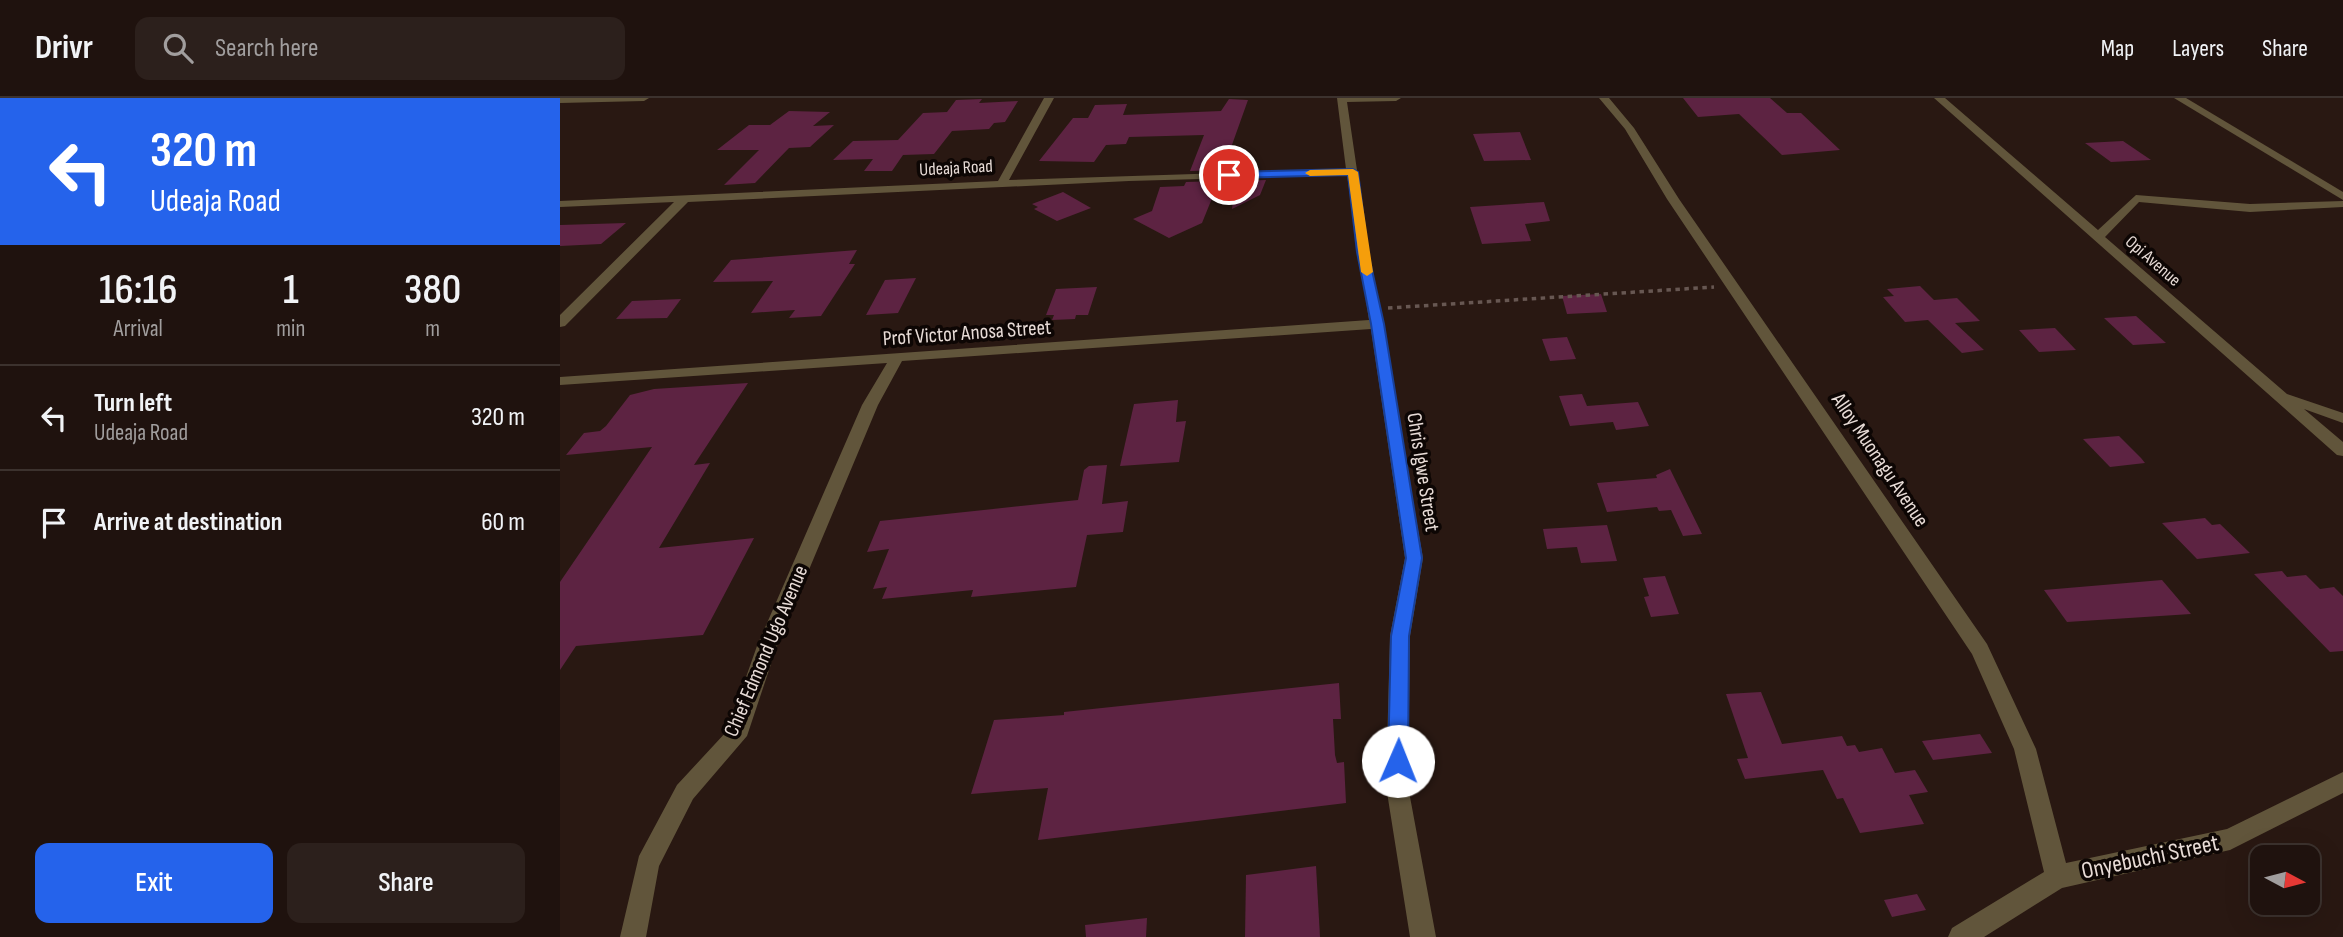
<!DOCTYPE html>
<html lang="en">
<head>
<meta charset="utf-8">
<style>
  :root { --surface:#1f120e; --page:#2c201c; --text:#f1f3f6; --muted:#a19e9e; --line:#3c322e; --accent:#2563eb }
  body { margin:0; font-family:"Sofia Sans Condensed",sans-serif; background:var(--page); color:var(--text); height:100vh; display:flex; flex-direction:column; font-size:26px; white-space:nowrap }
  * { box-sizing:border-box; margin:0 }
  p { font-size:23px; color:var(--muted) }
  .icon { flex:none; width:38px; height:38px; fill:none; stroke:currentColor; stroke-width:2; stroke-linecap:round; stroke-linejoin:round }
  .map { position:relative; flex:1; overflow:hidden }
  .details { display:flex; flex-direction:column; background:var(--surface); width:560px }
  .details>* { flex:none }
  .banner { background:#2563eb; color:#fff; overflow:hidden }
  .needle { width:46px; rotate:97deg }
  .fabs { position:absolute; left:1690px; top:747px; display:grid; gap:14px }
  .fabs a { display:grid; place-items:center; width:70px; height:70px; border-radius:14px; background:var(--surface); box-shadow:0 7px 28px #0002,0 0 0 2px var(--line); font-size:35px }
  .pin { position:absolute; display:grid; place-items:center; width:60px; height:60px; color:#fff; margin:-30px; border:4px solid #fff; border-radius:50%; box-shadow:0 2px 7px #0007 }
  .me { position:absolute; width:77px; margin:-38px; rotate:1deg; stroke-linejoin:round; filter:drop-shadow(0 0 5px #0008) }
  .turn { display:flex; align-items:center; gap:24px; height:147px; padding:0 35px; font-size:32px }
  .turn .icon { width:91px; height:91px; stroke-width:2.5 }
  .turn b { display:block; font-size:49px; line-height:60px }
  .eta { display:flex; justify-content:space-evenly; align-items:center; height:119px; text-align:center }
  .eta b { font-size:42px; font-weight:600; line-height:49px }
  .button { display:flex; gap:14px; margin-top:auto; padding:14px 35px }
  .button a { flex:1; height:80px; border-radius:14px; background:var(--accent); color:#fff; font-size:28px; font-weight:600; line-height:80px; text-align:center }
  .button a+a { background:var(--page); color:var(--text) }
  ul { padding:0; list-style:none }
  li { display:flex; align-items:center; gap:21px; height:105px; padding:0 35px; border-top:2px solid var(--line) }
  li div { flex:1 }
  li b { display:block; font-size:26px }
  li em { font-style:normal }
  header { display:flex; align-items:center; gap:42px; box-sizing:border-box; height:98px; padding:0 35px; background:var(--surface); border-bottom:2px solid var(--line) }
  header strong { font-size:33px }
  nav { display:flex; gap:38px; margin-inline-start:auto; font-size:24px }
  .search { width:490px; height:63px; background:var(--page); display:flex; align-items:center; gap:18px; box-sizing:border-box; padding:0 24px; border-radius:14px; color:var(--muted); font-size:26px }
  main { display:flex; flex:1; min-height:0 }
  .map>svg:first-child { display:block }
</style>
</head>
<body>
<header>
<strong>Drivr</strong>
<div class="search"><svg class="icon" aria-label="search" viewBox="0 0 24 24"><circle cx="10" cy="10" r="6"/><path d="M15 15l6 6"/></svg>Search here</div>
<nav><a>Map</a><a>Layers</a><a>Share</a></nav>
</header>
<main>
<section class="details">
<div class="banner">
<div class="turn"><svg class="icon" aria-label="left" viewBox="0 0 24 24"><path d="M17 20v-9H6M10 6l-5 5 5 5"/></svg><div><b>320 m</b>Udeaja Road</div></div>
</div>
<div class="eta">
<div><b>16:16</b><p>Arrival</p></div>
<div><b>1</b><p>min</p></div>
<div><b>380</b><p>m</p></div>
</div>
<ul>
<li><svg class="icon" aria-label="left" viewBox="0 0 24 24"><path d="M17 20v-9H6M10 6l-5 5 5 5"/></svg><div><b>Turn left</b><p>Udeaja Road</p></div><em>320 m</em></li>
<li><svg class="icon" aria-label="arrive" viewBox="0 0 24 24"><path d="M6 21V4h12l-3 4 3 4H6"/></svg><div><b>Arrive at destination</b></div><em>60 m</em></li>
</ul>
<div class="button"><a>Exit</a><a>Share</a></div>
</section>
<div class="map">
<svg width="1783" height="839" viewBox="0 0 1783 839">
  <rect width="100%" height="100%" fill="#291812"/>
  <!-- building -->
  <g fill="#5d2342">
    <polygon points="1123,0 1210,0 1227,15 1241,15 1280,52 1222,57 1179,16 1138,19"/>
    <polygon points="422,1 419,5 458,3 445,24 434,25 429,31 392,33 374,56 343,57 332,73 304,73 313,61 273,62 293,43 338,42 363,15 387,14 396,2"/>
    <polygon points="669,1 688,2 663,72 630,73 644,37 569,39 566,46 546,47 534,64 479,63 513,20 528,20 535,7 567,6 563,17 661,13"/>
    <polygon points="229,13 270,14 253,28 274,27 250,49 229,50 195,85 164,87 199,52 157,52 189,27 210,27"/>
    <polygon points="960,34 971,62 924,63 913,36"/>
    <polygon points="1563,43 1591,62 1551,64 1525,45"/>
    <polygon points="706,82 700,97 672,111 675,83"/>
    <polygon points="659,83 642,125 609,140 573,121 592,113 600,89 624,88 626,84"/>
    <polygon points="503,94 531,110 497,123 474,111 478,109 472,106"/>
    <polygon points="984,104 990,123 965,126 971,143 922,146 910,109"/>
    <polygon points="66,125 41,146 0,148 0,127"/>
    <polygon points="297,152 289,166 295,166 261,218 229,220 235,212 191,215 213,183 153,184 171,162"/>
    <polygon points="356,180 338,215 306,217 325,182"/>
    <polygon points="1360,188 1374,202 1397,200 1420,223 1395,225 1424,252 1402,255 1368,222 1345,224 1323,199 1334,198 1327,191"/>
    <polygon points="537,189 528,217 516,217 515,221 492,222 494,217 486,217 496,191"/>
    <polygon points="1041,196 1047,214 1007,216 1002,198"/>
    <polygon points="121,201 107,220 56,221 72,203"/>
    <polygon points="1576,218 1606,245 1573,247 1544,220"/>
    <polygon points="1495,230 1516,252 1479,254 1459,232"/>
    <polygon points="1007,239 1016,261 990,263 982,241"/>
    <polygon points="188,285 134,367 150,365 99,450 194,440 143,537 16,548 0,572 0,484 92,349 6,357 24,335 40,333 46,328 70,297 94,291"/>
    <polygon points="1022,296 1027,308 1078,304 1089,328 1056,332 1053,324 1010,328 999,298"/>
    <polygon points="618,302 616,324 626,323 619,364 560,368 574,306"/>
    <polygon points="1559,338 1581,360 1585,365 1550,369 1523,341"/>
    <polygon points="547,367 542,406 568,403 563,434 527,437 516,489 411,499 413,492 322,501 327,489 313,491 329,451 307,454 320,423 518,402 524,372 529,368"/>
    <polygon points="1110,371 1142,436 1123,438 1111,412 1099,413 1097,409 1047,414 1037,385 1097,380 1096,377"/>
    <polygon points="1645,420 1652,427 1660,426 1690,455 1637,461 1602,425"/>
    <polygon points="1047,427 1057,463 1021,465 1017,449 987,451 983,431"/>
    <polygon points="1722,473 1727,479 1746,477 1760,491 1774,489 1783,498 1783,553 1770,554 1694,476"/>
    <polygon points="1105,478 1119,516 1091,519 1084,499 1089,498 1083,480"/>
    <polygon points="1602,482 1631,516 1507,524 1484,492"/>
    <polygon points="779,585 781,621 773,621 775,657 777,665 784,664 786,705 478,742 488,690 411,696 434,622 504,617 504,614"/>
    <polygon points="1201,594 1222,646 1282,638 1287,648 1295,647 1299,654 1322,650 1335,675 1355,672 1368,694 1349,697 1364,726 1300,735 1283,700 1277,701 1263,672 1185,681 1177,661 1188,660 1166,596"/>
    <polygon points="1420,636 1432,655 1373,662 1362,643"/>
    <polygon points="756,768 760,839 685,839 686,777"/>
    <polygon points="1357,796 1366,812 1332,819 1324,802"/>
    <polygon points="587,820 586,839 526,839 525,827"/>
  </g>
  <g fill="none" stroke-linecap="round" stroke-linejoin="round">
    <!-- path -->
    <polyline stroke="#675752" stroke-width="3.5" stroke-dasharray="4.5 4.5" stroke-linecap="butt" points="828,210 1154,189"/>
    <!-- minor -->
    <g fill="#61553b" fill-rule="evenodd">
      <polygon points="0,0 89,0 84,3 0,5"/>
      <polygon points="484,0 494,0 449,82 786,71 777,0 841,0 836,3 787,4 809,154 863,460 850,538 848,688 876,839 850,839 826,688 830,538 845,460 811,231 342,263 318,307 217,548 187,638 133,701 99,768 86,839 60,839 79,758 117,687 167,633 197,548 302,307 327,265 0,287 0,279 809,222 787,77 569,83 128,104 5,228 0,229 0,217 114,104 0,109 0,103 438,83"/>
      <polygon points="1039,0 1049,0 1074,30 1119,101 1427,546 1476,651 1506,765 1667,731 1783,674 1783,695 1670,752 1502,790 1424,839 1388,839 1392,830 1484,774 1454,651 1412,556 1107,101 1065,31"/>
      <polygon points="1374,0 1385,0 1538,132 1576,97 1690,106 1783,103 1783,109 1690,114 1579,104 1545,139 1727,296 1783,315 1783,325 1744,311 1783,344 1783,358 1777,357"/>
      <polygon points="1614,0 1626,0 1783,94 1783,102"/>
    </g>
  </g>
  <!-- route -->
  <polygon fill="#2563eb" stroke="#184099" stroke-width="2" points="793,71 798,74 808,154 824,226 862,460 849,538 848,663 845,670 838,672 831,670 828,663 831,538 846,460 811,226 797,154 788,77 669,80 664,77 669,74"/>
  <!-- slow -->
  <polygon fill="#f59e0b" points="793,71 798,74 813,174 807,178 801,174 788,77 750,78 745,75 750,72"/>
  <g text-anchor="middle" dominant-baseline="central" stroke-width="7" stroke-linejoin="round" paint-order="stroke">
    <!-- far-street labels -->
    <g font-size="18" fill="#e8dcd7" stroke="#0d0604">
      <text transform="translate(396 70) rotate(-3)">Udeaja Road</text>
      <text transform="translate(1593 163) rotate(41)">Opi Avenue</text>
    </g>
    <!-- street labels -->
    <g font-size="21" fill="#e8dcd7" stroke="#0d0604">
      <text transform="translate(407 235) rotate(-4)">Prof Victor Anosa Street</text>
      <text transform="translate(1320 362) rotate(56)">Alloy Muonagu Avenue</text>
      <text transform="translate(863 374) rotate(81)">Chris Igwe Street</text>
      <text transform="translate(206 553) rotate(-67)">Chief Edmond Ugo Avenue</text>
    </g>
    <!-- near-street labels -->
    <g font-size="24" fill="#e8dcd7" stroke="#0d0604">
      <text transform="translate(1590 759) rotate(-12)">Onyebuchi Street</text>
    </g>
  </g>
</svg>
<div class="fabs">
<a><svg class="needle" viewBox="-14 -14 28 28"><path d="M0-13l5 13h-10z" fill="#e53935"/><path d="M0 13l5-13h-10z" fill="#a19e9e"/></svg></a>
</div>
<div class="pin" style="left:669px;top:77px;background:#d93025"><svg class="icon" aria-label="arrive" viewBox="0 0 24 24"><path d="M6 21V4h12l-3 4 3 4H6"/></svg></div>
<svg class="me" style="left:838px;top:663px" viewBox="-20 -20 40 40"><circle r="19" fill="#fff"/><path d="M0-13L10 11 0 6-10 11z" fill="#2563eb"/></svg>
</div>
</main>
</body>
</html>
